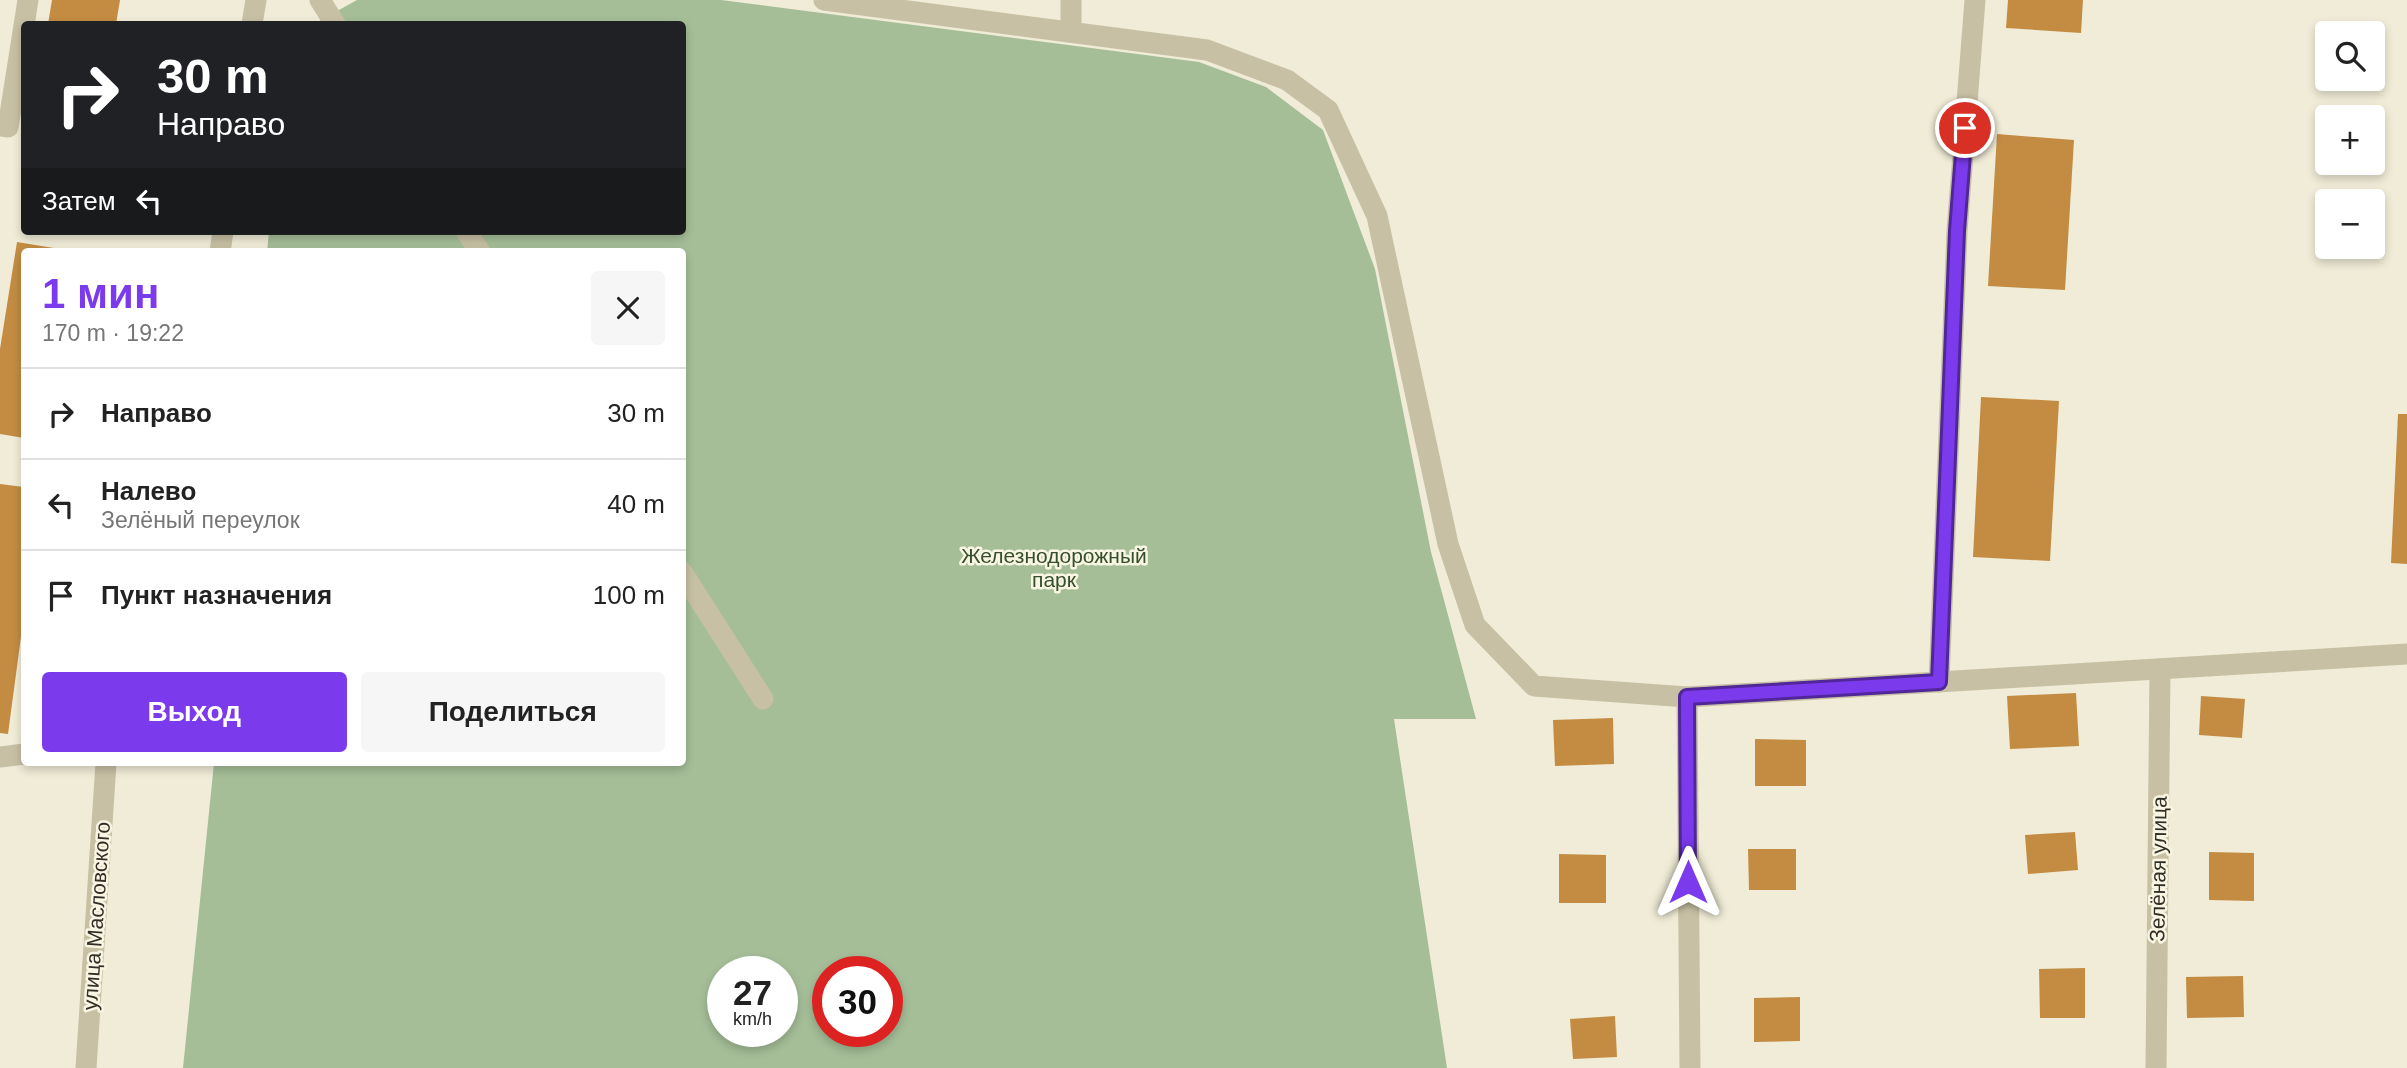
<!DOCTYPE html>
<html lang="ru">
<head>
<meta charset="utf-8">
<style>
  :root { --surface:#fff; --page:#f6f6f6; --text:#222; --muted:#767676; --line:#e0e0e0; --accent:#7c3aed }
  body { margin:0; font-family:Arial,sans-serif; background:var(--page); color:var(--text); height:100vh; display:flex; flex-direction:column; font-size:26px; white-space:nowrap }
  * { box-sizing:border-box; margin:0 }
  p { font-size:23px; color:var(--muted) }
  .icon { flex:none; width:38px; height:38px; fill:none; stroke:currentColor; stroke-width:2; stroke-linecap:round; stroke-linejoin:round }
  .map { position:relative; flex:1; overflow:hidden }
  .panel { position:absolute; left:21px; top:248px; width:665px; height:518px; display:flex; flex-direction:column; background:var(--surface); border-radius:7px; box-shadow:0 4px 10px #0003 }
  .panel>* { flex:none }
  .top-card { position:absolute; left:21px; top:21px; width:665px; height:214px; border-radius:7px; box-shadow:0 4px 10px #0003; background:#202124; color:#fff; overflow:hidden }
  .tools { position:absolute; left:2315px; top:21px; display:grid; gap:14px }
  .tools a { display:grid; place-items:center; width:70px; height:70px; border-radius:7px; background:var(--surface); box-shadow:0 4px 10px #0003; font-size:35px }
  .speed { position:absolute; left:707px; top:956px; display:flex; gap:14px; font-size:35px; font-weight:700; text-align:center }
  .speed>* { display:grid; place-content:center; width:91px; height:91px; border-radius:50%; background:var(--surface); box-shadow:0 4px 10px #0003; line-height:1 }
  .speed small { font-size:18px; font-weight:400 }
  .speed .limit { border:10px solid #d22; background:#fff; color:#111 }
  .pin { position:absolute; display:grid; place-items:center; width:60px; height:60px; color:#fff; margin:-30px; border:4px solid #fff; border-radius:50%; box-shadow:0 2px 7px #0007 }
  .me { position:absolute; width:77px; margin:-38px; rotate:0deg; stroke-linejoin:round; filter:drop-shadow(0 0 5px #0008) }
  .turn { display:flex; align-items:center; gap:24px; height:147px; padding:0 21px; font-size:32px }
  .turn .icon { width:91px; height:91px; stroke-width:2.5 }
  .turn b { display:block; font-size:49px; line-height:60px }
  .then { display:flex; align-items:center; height:66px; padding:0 21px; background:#0003; gap:14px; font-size:26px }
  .round { display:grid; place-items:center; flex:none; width:74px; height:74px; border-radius:7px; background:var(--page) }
  .head { display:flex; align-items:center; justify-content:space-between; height:119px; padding:0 21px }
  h1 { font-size:42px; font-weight:600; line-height:52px; color:var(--accent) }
  .primary-button { display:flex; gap:14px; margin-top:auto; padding:14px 21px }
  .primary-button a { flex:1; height:80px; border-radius:7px; background:var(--accent); color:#fff; font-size:28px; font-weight:600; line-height:80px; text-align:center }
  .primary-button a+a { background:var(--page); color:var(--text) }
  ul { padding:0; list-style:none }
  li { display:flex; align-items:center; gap:21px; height:91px; padding:0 21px; border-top:2px solid var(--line) }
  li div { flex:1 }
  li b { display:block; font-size:26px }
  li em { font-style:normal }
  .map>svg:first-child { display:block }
</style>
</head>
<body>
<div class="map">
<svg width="2407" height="1068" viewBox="0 0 2407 1068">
  <rect width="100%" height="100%" fill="#f0ecd7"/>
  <!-- green -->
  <path fill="#a5be98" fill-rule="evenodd" d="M357 0H721L1199 62 1266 87 1323 130 1375 269 1431 552 1476 719H1394L1447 1068H183L214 763H682V252H267L269 231H682V24H314ZM723 971H782V1031H723ZM828 971H887V1031H828Z"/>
  <!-- building -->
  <g fill="#c38c42">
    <polygon points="52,0 120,0 116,24 48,24"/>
    <polygon points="2008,0 2083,0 2081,33 2006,28"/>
    <polygon points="1997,134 2074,140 2065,290 1988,286"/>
    <polygon points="17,242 72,251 24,252 24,438 0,434 0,349"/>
    <polygon points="1981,397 2059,401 2050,561 1973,557"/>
    <polygon points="2398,414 2407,414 2407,564 2391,563"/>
    <polygon points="0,484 24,487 24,614 8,734 0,733"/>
    <polygon points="2076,693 2079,746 2010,749 2007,696"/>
    <polygon points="2201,696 2245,699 2242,738 2199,735"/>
    <polygon points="1613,718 1614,764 1555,766 1553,720"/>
    <polygon points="1755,739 1806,740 1806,786 1755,786"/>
    <polygon points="2075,832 2078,870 2028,874 2025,835"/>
    <polygon points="1748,849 1796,849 1796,890 1749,890"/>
    <polygon points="2209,852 2254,853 2254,901 2209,900"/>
    <polygon points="1559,854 1606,855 1606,903 1559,903"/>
    <polygon points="2085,968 2085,1018 2040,1018 2039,969"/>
    <polygon points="2243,976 2244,1017 2187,1018 2186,977"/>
    <polygon points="1800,997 1800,1041 1754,1042 1754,998"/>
    <polygon points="1615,1016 1617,1057 1573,1059 1570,1019"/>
  </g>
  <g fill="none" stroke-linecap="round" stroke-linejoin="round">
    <!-- minor -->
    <g stroke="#c7c0a4" stroke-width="21">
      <polyline points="320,0 335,24"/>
      <polyline points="824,0 1207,50 1287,80 1328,110 1377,216 1448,544 1475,625 1534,686 1687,697 2407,654"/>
      <polyline points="1071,0 1071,32"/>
      <polyline points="252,24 256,0"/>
      <polyline points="0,126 8,127 28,0"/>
      <polyline points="466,231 480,252"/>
      <polyline points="220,252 223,231"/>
      <polyline points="682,572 763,699"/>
      <polyline points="1939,682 1957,231 1975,0"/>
      <polyline points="1687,697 1690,1068"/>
      <polyline points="0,757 24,754"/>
      <polyline points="86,1068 106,763"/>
      <polyline points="2156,1068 2160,669"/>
    </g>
  </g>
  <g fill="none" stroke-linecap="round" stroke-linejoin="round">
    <!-- route casing -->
    <g stroke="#51269a" stroke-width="18">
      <polyline id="route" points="1688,882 1687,697 1939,682 1957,231 1965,128"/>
    </g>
    <!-- route -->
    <use href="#route" stroke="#7c3aed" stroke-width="12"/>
  </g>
  <g text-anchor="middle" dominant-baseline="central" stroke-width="5" stroke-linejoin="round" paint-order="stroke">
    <!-- park labels -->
    <g font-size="21" fill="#35502a" stroke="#f8f5e3">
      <text x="1054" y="555">Железнодорожный<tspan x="1054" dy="24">парк</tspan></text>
    </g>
    <!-- street labels -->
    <g font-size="21" fill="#332e25" stroke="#f8f5e3">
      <text transform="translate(2158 869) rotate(-89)">Зелёная улица</text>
      <text transform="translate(96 916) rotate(-86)">улица Масловского</text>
    </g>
  </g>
</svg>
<div class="tools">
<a><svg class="icon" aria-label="search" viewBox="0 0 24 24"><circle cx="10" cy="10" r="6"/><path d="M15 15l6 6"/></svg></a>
<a>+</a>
<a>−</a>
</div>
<div class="speed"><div>27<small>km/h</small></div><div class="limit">30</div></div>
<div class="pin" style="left:1965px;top:128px;background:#d93025"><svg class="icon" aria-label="arrive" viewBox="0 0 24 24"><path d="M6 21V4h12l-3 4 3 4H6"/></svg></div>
<svg class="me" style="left:1688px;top:882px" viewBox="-20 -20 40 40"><path d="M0-17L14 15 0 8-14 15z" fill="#7c3aed" stroke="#fff" stroke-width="4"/></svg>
<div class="top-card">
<div class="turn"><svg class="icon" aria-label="right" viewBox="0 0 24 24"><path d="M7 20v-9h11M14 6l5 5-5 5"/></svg><div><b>30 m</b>Направо</div></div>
<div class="then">Затем<svg class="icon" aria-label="left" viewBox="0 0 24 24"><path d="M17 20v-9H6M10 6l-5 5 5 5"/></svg></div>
</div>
<section class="panel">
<div class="head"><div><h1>1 мин</h1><p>170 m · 19:22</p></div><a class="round"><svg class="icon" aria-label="close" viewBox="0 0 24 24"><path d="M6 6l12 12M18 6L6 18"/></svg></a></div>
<ul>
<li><svg class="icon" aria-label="right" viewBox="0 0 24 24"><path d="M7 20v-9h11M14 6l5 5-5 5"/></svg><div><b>Направо</b></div><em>30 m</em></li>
<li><svg class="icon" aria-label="left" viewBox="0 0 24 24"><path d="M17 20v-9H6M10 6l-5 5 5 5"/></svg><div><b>Налево</b><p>Зелёный переулок</p></div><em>40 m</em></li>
<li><svg class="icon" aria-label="arrive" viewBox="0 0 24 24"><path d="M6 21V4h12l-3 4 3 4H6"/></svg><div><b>Пункт назначения</b></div><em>100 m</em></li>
</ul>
<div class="primary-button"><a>Выход</a><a>Поделиться</a></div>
</section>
</div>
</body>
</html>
